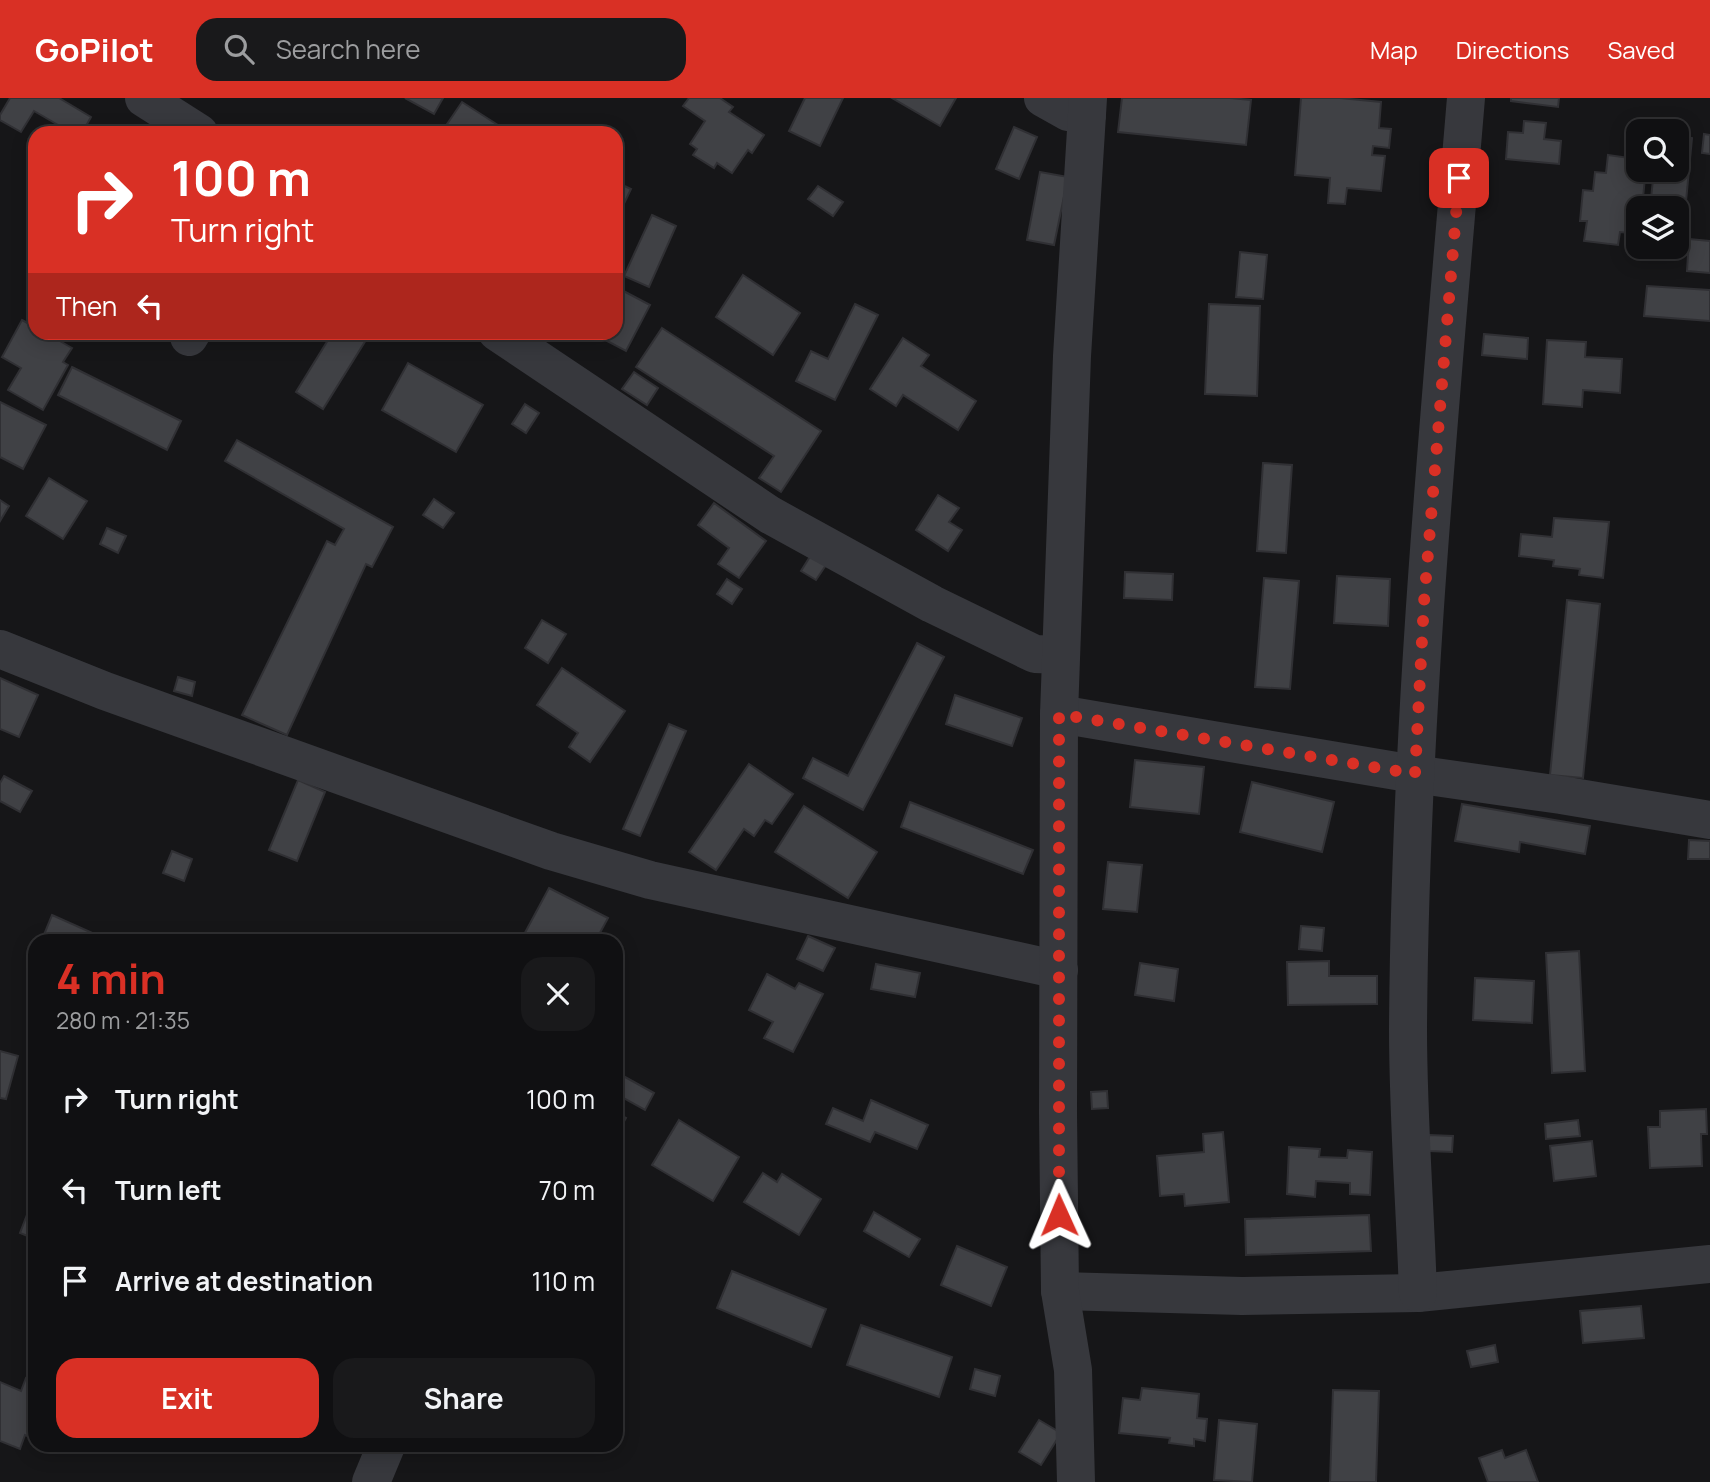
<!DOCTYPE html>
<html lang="en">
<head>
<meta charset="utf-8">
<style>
  :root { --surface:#101012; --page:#19191b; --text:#f1f3f6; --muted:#9c9d9f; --line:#303032; --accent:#d93025 }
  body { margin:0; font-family:Manrope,sans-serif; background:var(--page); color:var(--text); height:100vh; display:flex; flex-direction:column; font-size:26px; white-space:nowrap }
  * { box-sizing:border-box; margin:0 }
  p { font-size:23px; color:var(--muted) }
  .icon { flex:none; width:38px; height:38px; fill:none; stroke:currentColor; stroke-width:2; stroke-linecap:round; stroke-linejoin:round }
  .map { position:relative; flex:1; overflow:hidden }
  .details { position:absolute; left:28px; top:836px; width:595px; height:518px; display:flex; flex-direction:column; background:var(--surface); border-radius:21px; box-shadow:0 4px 18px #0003,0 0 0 2px var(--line) }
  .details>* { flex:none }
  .top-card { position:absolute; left:28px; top:28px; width:595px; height:214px; border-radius:21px; box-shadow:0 4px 18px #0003,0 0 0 2px var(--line); background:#d93025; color:#fff; overflow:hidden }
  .fabs { position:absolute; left:1626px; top:21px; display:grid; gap:14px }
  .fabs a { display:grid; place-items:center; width:63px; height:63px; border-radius:14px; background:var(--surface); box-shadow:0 4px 18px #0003,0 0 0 2px var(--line); font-size:35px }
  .pin { position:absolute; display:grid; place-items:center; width:60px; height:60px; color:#fff; margin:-30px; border-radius:14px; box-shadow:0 4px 10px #0006 }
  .me { position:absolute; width:77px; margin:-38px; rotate:359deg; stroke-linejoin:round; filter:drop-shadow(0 0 5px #0008) }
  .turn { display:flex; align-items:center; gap:24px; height:147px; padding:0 28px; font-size:32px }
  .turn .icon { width:91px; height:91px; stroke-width:2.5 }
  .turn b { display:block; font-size:49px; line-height:60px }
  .then { display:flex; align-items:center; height:66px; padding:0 28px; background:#0003; gap:14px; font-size:26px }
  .round { display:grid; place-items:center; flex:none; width:74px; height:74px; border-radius:21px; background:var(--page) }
  .summary { display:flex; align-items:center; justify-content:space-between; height:119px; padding:0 28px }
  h1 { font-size:42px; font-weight:700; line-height:52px; color:var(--accent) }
  .primary-button { display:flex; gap:14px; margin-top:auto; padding:14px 28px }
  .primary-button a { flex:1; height:80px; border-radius:21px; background:var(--accent); color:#fff; font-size:28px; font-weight:700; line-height:80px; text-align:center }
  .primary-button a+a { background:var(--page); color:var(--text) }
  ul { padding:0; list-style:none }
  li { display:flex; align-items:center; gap:21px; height:91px; padding:0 28px }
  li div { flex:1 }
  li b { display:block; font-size:26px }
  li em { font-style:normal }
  header { display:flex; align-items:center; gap:42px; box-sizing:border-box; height:98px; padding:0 35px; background:var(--accent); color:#fff }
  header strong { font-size:33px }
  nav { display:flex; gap:38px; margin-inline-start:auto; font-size:24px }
  .search { width:490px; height:63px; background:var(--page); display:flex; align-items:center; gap:18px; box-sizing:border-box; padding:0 24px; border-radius:21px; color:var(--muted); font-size:26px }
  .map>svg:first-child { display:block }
</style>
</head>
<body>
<header>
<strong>GoPilot</strong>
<div class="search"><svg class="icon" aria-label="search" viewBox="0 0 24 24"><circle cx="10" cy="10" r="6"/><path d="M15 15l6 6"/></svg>Search here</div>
<nav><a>Map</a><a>Directions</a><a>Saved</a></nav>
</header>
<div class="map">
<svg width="1710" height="1384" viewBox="0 0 1710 1384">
  <rect width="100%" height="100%" fill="#161618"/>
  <!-- building -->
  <g fill="#404145" stroke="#303034" stroke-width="2">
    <polygon points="10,0 59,0 91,19 82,35 72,35 34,13 21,34 0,22 0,17"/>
    <polygon points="405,0 443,0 434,16"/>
    <polygon points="689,0 720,0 733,9 729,14 764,37 752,55 748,52 732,75 717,65 714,70 693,57 697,51 690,46 705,23 683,8"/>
    <polygon points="805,0 843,0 820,48 789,33"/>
    <polygon points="892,0 956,0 940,28"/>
    <polygon points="1122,0 1230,0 1251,2 1246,47 1118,34"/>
    <polygon points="1301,0 1340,0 1381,4 1379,30 1391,31 1389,50 1373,48 1372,57 1385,58 1381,93 1347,90 1345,106 1328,105 1330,80 1295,77"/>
    <polygon points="1511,0 1559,0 1558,9 1511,3"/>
    <polygon points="462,4 501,29 497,35 441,35"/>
    <polygon points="1524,23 1546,25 1544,41 1561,43 1559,66 1506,61 1508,34 1523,35"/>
    <polygon points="103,29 117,35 100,35"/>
    <polygon points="1014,29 1037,39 1019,81 996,71"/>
    <polygon points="1704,36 1710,37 1710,56 1702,55"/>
    <polygon points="1676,38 1692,40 1683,135 1676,134 1676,110 1650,110 1654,72 1676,72"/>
    <polygon points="1608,57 1630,60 1628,78 1645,80 1642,110 1638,110 1638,136 1620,134 1618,147 1584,143 1587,123 1580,123 1583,92 1593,93 1595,74 1606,75"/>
    <polygon points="1040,74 1068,79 1054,147 1027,142"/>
    <polygon points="616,84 631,91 621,112 616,109"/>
    <polygon points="818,88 843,104 833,118 808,101"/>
    <polygon points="652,117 676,128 649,189 624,178"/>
    <polygon points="1689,141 1710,143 1710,175 1687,173"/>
    <polygon points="1240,154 1267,157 1263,201 1236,199"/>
    <polygon points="743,177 800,215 773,257 716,219"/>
    <polygon points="35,179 35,197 28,194"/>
    <polygon points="1647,188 1710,192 1710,223 1644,218"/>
    <polygon points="616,189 650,207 626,253 590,234 616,234"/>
    <polygon points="855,206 878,217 835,302 796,283 811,253 828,261"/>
    <polygon points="1209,206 1260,208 1257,298 1205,296"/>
    <polygon points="22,222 35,229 35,234 44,234 72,250 63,264 68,267 43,312 8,292 21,270 2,259"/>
    <polygon points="662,230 821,333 781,394 759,380 774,358 636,269"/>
    <polygon points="333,234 371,234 323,311 296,294"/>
    <polygon points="1484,236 1528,240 1527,261 1482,257"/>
    <polygon points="903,240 929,257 921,268 976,303 958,332 903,297 896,308 870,291"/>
    <polygon points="1547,242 1586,244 1585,259 1622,261 1620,295 1583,292 1582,309 1543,306"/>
    <polygon points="408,265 483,307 456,354 382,312"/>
    <polygon points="72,269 181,323 167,352 58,297"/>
    <polygon points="634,274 658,290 647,307 622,291"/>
    <polygon points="0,304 46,327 23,371 0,359"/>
    <polygon points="525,306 539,315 526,335 512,326"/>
    <polygon points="237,342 393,429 372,469 366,466 287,637 242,617 327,443 335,447 344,431 225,363"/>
    <polygon points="1263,365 1292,367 1286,455 1257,453"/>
    <polygon points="49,380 87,403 63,441 26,418"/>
    <polygon points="938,397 959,410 949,424 962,432 948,453 916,432"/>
    <polygon points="434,401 454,415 443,430 423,417"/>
    <polygon points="0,402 9,408 0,423"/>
    <polygon points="714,405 766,443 739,480 718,466 729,450 698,427"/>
    <polygon points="1554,420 1609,424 1603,480 1579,477 1580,471 1553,468 1554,462 1519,458 1521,436 1552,439"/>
    <polygon points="107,430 126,438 118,455 100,446"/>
    <polygon points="811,457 826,467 816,482 801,473"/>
    <polygon points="1125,474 1173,476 1172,502 1124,500"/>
    <polygon points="1337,478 1390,481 1388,528 1334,525"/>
    <polygon points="1264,480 1299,483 1290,591 1255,589"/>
    <polygon points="727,481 742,491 732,506 717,496"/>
    <polygon points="1567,502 1600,506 1583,680 1550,677"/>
    <polygon points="542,522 566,536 548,565 525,550"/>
    <polygon points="917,545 944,559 863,712 803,680 813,660 848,678"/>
    <polygon points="562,570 625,613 590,664 569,649 578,635 537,607"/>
    <polygon points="178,579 195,584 192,598 174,593"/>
    <polygon points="0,580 38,597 19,639 0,631"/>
    <polygon points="955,597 1022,620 1012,648 946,626"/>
    <polygon points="669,626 686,633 640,738 623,731"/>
    <polygon points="1135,662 1204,669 1199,716 1130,709"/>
    <polygon points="749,666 793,696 772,726 765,722 754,738 744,731 716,772 689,754"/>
    <polygon points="4,678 32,693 20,714 0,703 0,685"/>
    <polygon points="298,682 325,694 297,763 269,752"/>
    <polygon points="1252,684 1334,704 1322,754 1240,734"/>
    <polygon points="910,704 1033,752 1023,776 901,729"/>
    <polygon points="1462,706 1590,728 1585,756 1520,744 1519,754 1455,743"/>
    <polygon points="804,708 877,754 848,800 775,754"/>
    <polygon points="1689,742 1710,743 1710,761 1688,761"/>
    <polygon points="172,753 192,761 184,783 163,775"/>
    <polygon points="1108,764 1142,767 1137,814 1103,811"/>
    <polygon points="549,790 608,820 595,844 520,844"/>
    <polygon points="52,817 97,837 94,844 41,844"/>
    <polygon points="1301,828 1324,830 1322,853 1299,851"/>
    <polygon points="808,838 835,850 823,873 797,861"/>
    <polygon points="1579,853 1585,973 1552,975 1546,855"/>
    <polygon points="1329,863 1329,878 1377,878 1377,906 1288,907 1287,864"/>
    <polygon points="1140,865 1178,871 1174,903 1135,897"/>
    <polygon points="876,866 920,875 915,899 871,891"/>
    <polygon points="767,876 795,891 799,885 823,896 793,954 764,940 773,924 749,912"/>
    <polygon points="1475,880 1534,883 1532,925 1473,922"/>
    <polygon points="0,953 18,958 6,1001 0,1000"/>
    <polygon points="616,974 654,995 645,1012 616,996"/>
    <polygon points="1107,993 1108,1010 1092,1011 1091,994"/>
    <polygon points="871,1002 928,1027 917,1051 875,1034 870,1044 826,1026 833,1010 863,1023"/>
    <polygon points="1706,1011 1707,1036 1701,1036 1702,1068 1650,1070 1648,1029 1660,1029 1660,1013"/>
    <polygon points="616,1015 626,1020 616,1038"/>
    <polygon points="679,1022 739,1059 713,1103 652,1067"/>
    <polygon points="1578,1022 1580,1038 1546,1041 1545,1026"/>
    <polygon points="35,1023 35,1045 28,1042"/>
    <polygon points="1223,1034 1229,1104 1185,1108 1184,1096 1160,1098 1157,1058 1204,1054 1203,1036"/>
    <polygon points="1429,1037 1453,1038 1452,1054 1429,1053"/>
    <polygon points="1592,1043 1596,1078 1554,1083 1550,1048"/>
    <polygon points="1289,1049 1320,1051 1319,1059 1347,1060 1348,1052 1372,1054 1370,1097 1350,1096 1350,1085 1316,1083 1315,1099 1287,1096"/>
    <polygon points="763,1075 777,1084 782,1076 821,1101 799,1137 744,1104"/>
    <polygon points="35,1096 35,1141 20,1135"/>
    <polygon points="874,1114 920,1141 909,1159 864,1133"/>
    <polygon points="1369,1117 1371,1153 1246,1157 1245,1121"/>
    <polygon points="957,1148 1007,1169 991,1208 941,1187"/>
    <polygon points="732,1173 826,1211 811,1249 717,1210"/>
    <polygon points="1641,1208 1644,1240 1583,1245 1580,1213"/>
    <polygon points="861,1227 952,1259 939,1299 847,1267"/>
    <polygon points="1495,1247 1498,1264 1471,1269 1467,1253"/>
    <polygon points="975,1271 1000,1278 995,1298 970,1291"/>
    <polygon points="26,1280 35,1283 35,1341 25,1337 20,1351 0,1343 0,1284 21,1293"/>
    <polygon points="1142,1290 1199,1296 1197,1320 1207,1321 1205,1343 1194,1341 1194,1348 1169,1345 1170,1340 1119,1335 1123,1300 1140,1302"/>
    <polygon points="1333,1292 1379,1293 1376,1384 1330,1384"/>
    <polygon points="1039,1322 1061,1335 1041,1367 1019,1354"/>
    <polygon points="1219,1322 1257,1326 1252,1384 1214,1382"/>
    <polygon points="1502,1352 1505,1360 1526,1352 1538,1384 1488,1384 1479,1360"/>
  </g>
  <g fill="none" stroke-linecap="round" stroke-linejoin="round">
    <!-- minor -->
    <g stroke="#37383d" stroke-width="38">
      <polyline points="144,0 199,35"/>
      <polyline points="1043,0 1068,14 1087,17"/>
      <polyline points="497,234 770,417 932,506 1035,556 1061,557"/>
      <polyline points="189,239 192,234"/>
      <polyline points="0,551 105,593 551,753 650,782 1059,872"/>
      <polyline points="1059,616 1414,676 1561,697 1710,722"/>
      <polyline points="1060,1193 1242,1198 1418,1195 1710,1166"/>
      <path d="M1418 1195C1415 1107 1408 1019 1408 931 1410 620 1440 310 1466 0"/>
      <polyline points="371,1384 386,1348"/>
      <polyline points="1076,1384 1073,1272 1060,1193 1058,1015 1059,616 1072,258 1088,0"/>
    </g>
  </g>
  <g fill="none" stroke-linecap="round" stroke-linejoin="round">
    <!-- route -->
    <polyline stroke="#d93025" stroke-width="12" stroke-dasharray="0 21.6" points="1059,1117 1059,616 1415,676 1424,504 1459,80"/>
  </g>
</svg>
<div class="fabs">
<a><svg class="icon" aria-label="search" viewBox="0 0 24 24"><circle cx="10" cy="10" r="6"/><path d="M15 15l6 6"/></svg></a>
<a><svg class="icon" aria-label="layers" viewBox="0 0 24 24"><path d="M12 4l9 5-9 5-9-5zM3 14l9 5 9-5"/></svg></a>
</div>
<div class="pin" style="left:1459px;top:80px;background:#d93025"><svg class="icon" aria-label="arrive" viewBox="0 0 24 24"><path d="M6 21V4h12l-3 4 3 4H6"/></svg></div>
<svg class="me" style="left:1059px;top:1117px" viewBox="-20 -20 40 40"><path d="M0-17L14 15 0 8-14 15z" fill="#d93025" stroke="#fff" stroke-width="4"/></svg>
<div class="top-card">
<div class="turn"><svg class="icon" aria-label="right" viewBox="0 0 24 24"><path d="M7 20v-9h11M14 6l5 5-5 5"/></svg><div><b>100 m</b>Turn right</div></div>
<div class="then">Then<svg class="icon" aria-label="left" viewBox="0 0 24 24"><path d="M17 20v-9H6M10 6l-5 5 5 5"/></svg></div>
</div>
<section class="details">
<div class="summary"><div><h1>4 min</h1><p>280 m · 21:35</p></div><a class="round"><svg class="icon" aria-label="close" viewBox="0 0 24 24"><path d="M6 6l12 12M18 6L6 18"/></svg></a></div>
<ul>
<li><svg class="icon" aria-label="right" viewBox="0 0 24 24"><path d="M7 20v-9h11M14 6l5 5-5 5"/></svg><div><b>Turn right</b></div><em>100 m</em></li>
<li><svg class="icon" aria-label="left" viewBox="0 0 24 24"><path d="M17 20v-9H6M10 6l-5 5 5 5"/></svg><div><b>Turn left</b></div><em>70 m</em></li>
<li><svg class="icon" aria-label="arrive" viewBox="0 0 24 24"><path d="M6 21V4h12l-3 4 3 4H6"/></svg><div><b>Arrive at destination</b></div><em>110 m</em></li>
</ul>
<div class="primary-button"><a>Exit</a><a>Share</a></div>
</section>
</div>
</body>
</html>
